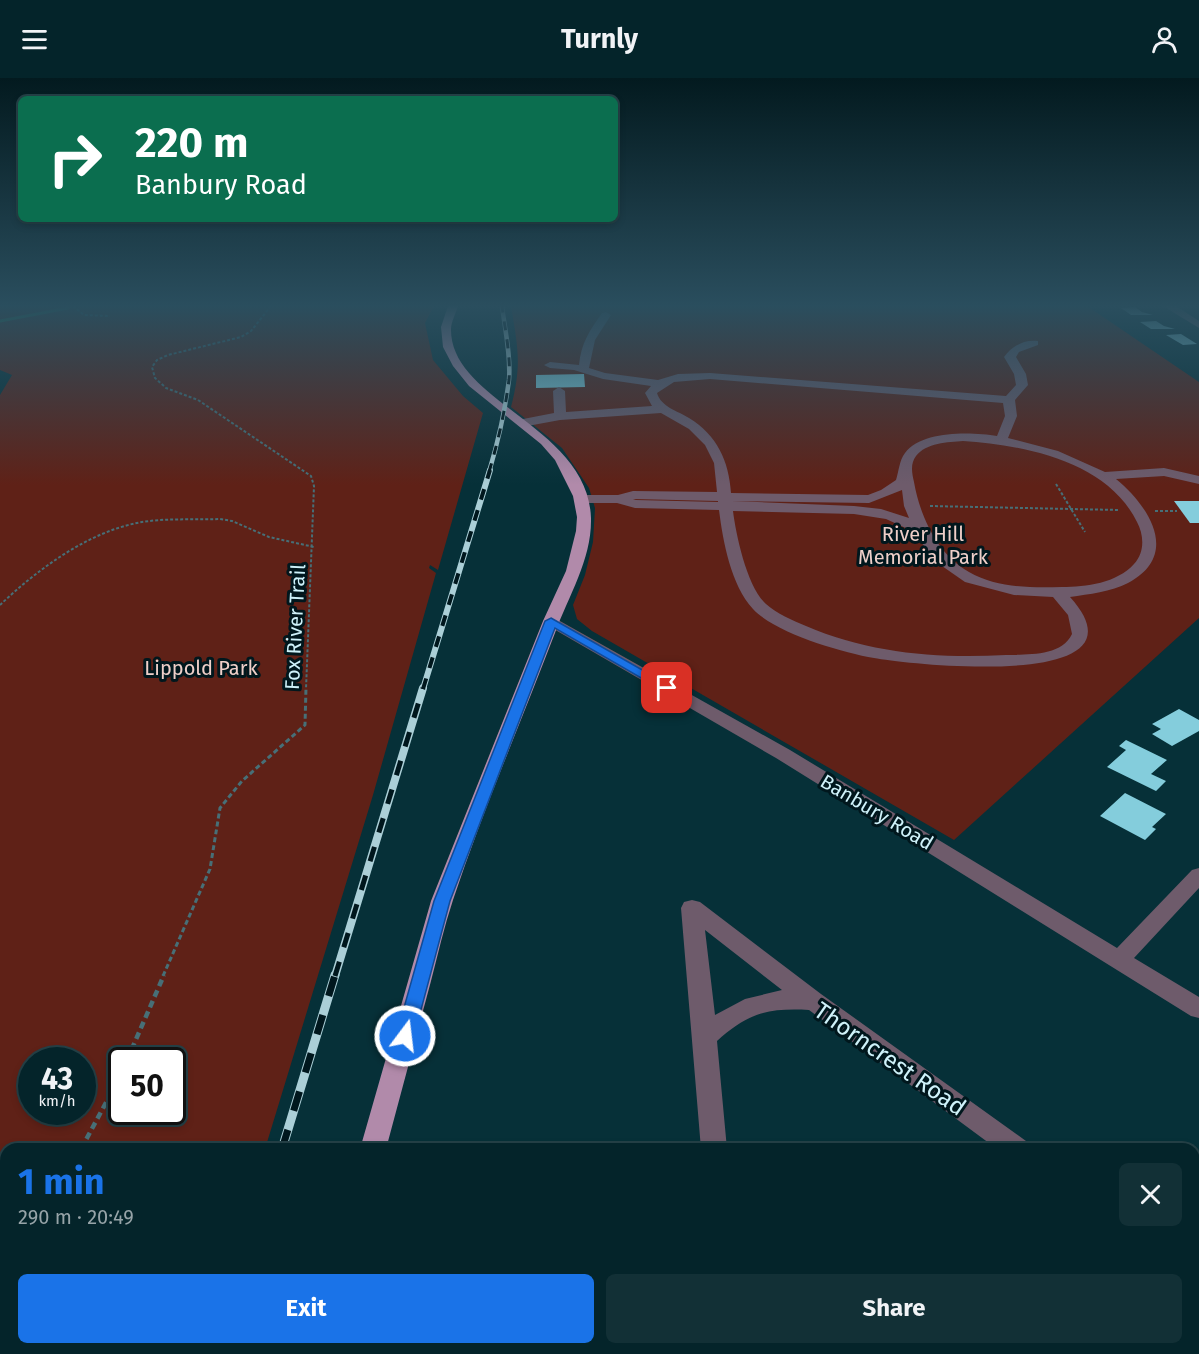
<!DOCTYPE html>
<html lang="en">
<head>
<meta charset="utf-8">
<style>
  :root { --surface:#04242a; --page:#123036; --text:#f1f3f6; --muted:#97a4a8; --line:#254147; --accent:#1a73e8 }
  body { margin:0; font-family:"Fira Sans",sans-serif; background:var(--page); color:var(--text); height:100vh; display:flex; flex-direction:column; font-size:22px; white-space:nowrap }
  * { box-sizing:border-box; margin:0 }
  p { font-size:20px; color:var(--muted) }
  .icon { flex:none; width:33px; height:33px; fill:none; stroke:currentColor; stroke-width:2; stroke-linecap:round; stroke-linejoin:round }
  .map { position:relative; flex:1; overflow:hidden }
  .panel { position:absolute; left:0px; top:1065px; width:1200px; height:212px; display:flex; flex-direction:column; background:var(--surface); border-radius:18px 18px 0 0; box-shadow:0 3px 9px #0003,0 0 0 2px var(--line) }
  .panel>* { flex:none }
  .guide { position:absolute; left:18px; top:18px; width:600px; height:126px; border-radius:9px; box-shadow:0 3px 9px #0003,0 0 0 2px var(--line); background:#0b6e4f; color:#fff; overflow:hidden }
  .speed { position:absolute; left:18px; top:969px; display:flex; gap:12px; font-size:30px; font-weight:700; text-align:center }
  .speed>* { display:grid; place-content:center; width:78px; height:78px; border-radius:50%; background:var(--surface); box-shadow:0 3px 9px #0003,0 0 0 2px var(--line); line-height:1 }
  .speed small { font-size:15px; font-weight:400 }
  .speed .limit { border:3px solid #111; border-radius:9px; background:#fff; color:#111 }
  .pin { position:absolute; display:grid; place-items:center; width:51px; height:51px; color:#fff; margin:-26px; border-radius:12px; box-shadow:0 3px 9px #0006 }
  .me { position:absolute; width:66px; margin:-33px; rotate:15deg; stroke-linejoin:round; filter:drop-shadow(0 0 4px #0008) }
  .turn { display:flex; align-items:center; gap:21px; height:126px; padding:0 18px; font-size:27px }
  .turn .icon { width:78px; height:78px; stroke-width:2.5 }
  .turn b { display:block; font-size:42px; line-height:51px }
  .round { display:grid; place-items:center; flex:none; width:63px; height:63px; border-radius:9px; background:var(--page) }
  .overview { display:flex; align-items:center; justify-content:space-between; height:102px; padding:0 18px }
  h1 { font-size:36px; font-weight:700; line-height:45px; color:var(--accent) }
  .primary-button { display:flex; gap:12px; margin-top:auto; padding:12px 18px }
  .primary-button a { flex:1; height:69px; border-radius:9px; background:var(--accent); color:#fff; font-size:24px; font-weight:700; line-height:69px; text-align:center }
  .primary-button a+a { background:var(--page); color:var(--text) }
  header { display:flex; justify-content:space-between; align-items:center; height:78px; padding:0 18px; background:var(--surface); font-size:27px; font-weight:700 }
  .map>svg:first-child { display:block }
</style>
</head>
<body>
<header><svg class="icon" aria-label="menu" viewBox="0 0 24 24"><path d="M4 6h16M4 12h16M4 18h16"/></svg>Turnly<svg class="icon" aria-label="person" viewBox="0 0 24 24"><circle cx="12" cy="8" r="4"/><path d="M4 21q1-7 8-7t8 7"/></svg></header>
<div class="map">
<svg width="1199" height="1276" viewBox="0 0 1199 1276">
  <rect width="100%" height="100%" fill="#063038"/>
  <!-- green -->
  <g fill="#5f2117" fill-rule="evenodd">
    <path d="M0 228H434L425 245 433 282 463 318 483 335 438 492 430 487 429 490 436 495 373 717 265 1071H6V1270L208 1271 206 1276H0V317L12 297 0 292ZM32 982H82V1034H32ZM172 982V1034H122V982Z"/>
    <path d="M511 228H1087L1199 304V540L954 762 592 553 577 541 573 527 585 497 593 464 595 430 589 410 562 370 511 329C522 287 518 270 511 228Z"/>
  </g>
  <g fill="none" stroke-linecap="round" stroke-linejoin="round">
    <!-- stream -->
    <polyline stroke="#318850" stroke-width="3" points="0,243 68,230"/>
  </g>
  <!-- building -->
  <g fill="#84cddc">
    <polygon points="1135,229 1142,234 1153,237 1131,237 1121,230"/>
    <polygon points="1156,243 1164,248 1175,251 1151,251 1140,244"/>
    <polygon points="1181,256 1197,266 1183,267 1166,257"/>
    <polygon points="584,296 585,309 536,310 536,297"/>
    <polygon points="1174,423 1199,423 1199,445 1190,445"/>
    <polygon points="1179,631 1199,642 1199,653 1172,668 1152,656 1161,651 1152,646"/>
    <polygon points="1126,662 1167,682 1151,696 1166,703 1156,713 1107,689 1126,672 1119,668"/>
    <polygon points="1125,715 1166,736 1152,749 1156,751 1145,762 1100,738"/>
    <polygon points="839,1270 899,1270 902,1276 841,1276"/>
  </g>
  <g fill="none" stroke-linecap="round" stroke-linejoin="round">
    <!-- path-far2 -->
    <g stroke="#476f77" stroke-width="2" stroke-dasharray="3 2" stroke-linecap="butt">
      <polyline points="73,228 84,237 110,238"/>
      <polyline points="271,228 251,253 241,259 168,277 157,282 152,289 155,300 166,310 198,322 311,398 314,408 306,611"/>
      <polyline points="1056,406 1085,454"/>
      <polyline points="930,428 1119,432"/>
      <polyline points="1155,433 1177,433"/>
      <path d="M0 527C38 491 89 453 142 444 167 440 194 442 220 441L232 443 269 459 314 469"/>
    </g>
    <!-- path-far1 -->
    <polyline stroke="#476f77" stroke-width="3" stroke-dasharray="5 3" stroke-linecap="butt" points="163,898 210,791 220,730 242,703 305,647 306,610"/>
    <!-- path -->
    <g stroke="#476f77" stroke-width="4.5" stroke-dasharray="7 4.5" stroke-linecap="butt">
      <polyline points="127,982 164,897"/>
      <polyline points="81,1071 122,995"/>
      <polyline points="21,1276 22,1270"/>
    </g>
    <!-- minor -->
    <g fill="#6e5b6b" fill-rule="evenodd">
      <polygon points="1163,228 1176,228 1199,243 1199,250"/>
      <path d="M606 234 611 237 595 262 589 290 605 295 658 302 678 296 710 295 1006 318 1016 307 1014 296 1004 279C1012 268 1024 261 1038 263V267L1019 274 1016 279 1026 296 1028 307 1015 322 1017 338 1008 360 1058 373 1105 394 1164 390 1199 398V406L1164 398 1116 401C1149 428 1181 477 1128 505 1111 514 1089 516 1070 519 1155 613 912 587 874 580 841 574 775 555 753 531 731 507 723 464 719 432L635 430 617 425H581L574 421 581 417H618L633 413 717 414 714 385 705 367 689 351 661 335 560 342 522 349 516 345 518 342 554 335 553 313 559 309 565 313 566 334 652 328 645 315 651 308 603 301 574 292 550 290 544 287 550 284 579 287C581 265 590 252 602 235ZM710 301 1003 325 1005 338 997 358C972 354 922 352 905 375 899 383 899 393 896 402L881 412 868 417 731 415C729 383 717 357 689 340 678 333 661 329 657 315L674 304ZM963 363C1024 367 1107 383 1137 444 1144 457 1145 474 1134 486 1117 505 1086 509 1062 509 1032 510 996 510 969 494 937 476 920 438 914 404 912 395 910 386 916 378 926 365 948 364 963 363ZM902 412 904 428 909 440 881 431 854 428 731 423 869 425ZM633 421 718 423V424L636 422ZM733 433 854 436 886 441 910 452 942 488 965 504 1014 517 1053 519 1068 537 1072 556C1061 579 1027 576 1006 577 937 581 869 575 806 548 792 542 777 536 766 526 747 509 736 457 733 433Z"/>
      <polygon points="551,538 790,672 1117,870 1192,792 1199,790 1199,810 1134,880 1199,919 1199,940 1191,938 776,680 545,546 543,543 545,540"/>
      <path d="M692 822 700 824 821 916 1026 1063 1030 1071H997L809 932C767 930 748 935 717 963L727 1071H701L681 830 684 824ZM705 852 782 912 745 921 715 937Z"/>
      <polygon points="1199,1089 1199,1117 1194,1119 1194,1091"/>
      <rect x="717" y="1270" width="30" height="6"/>
    </g>
    <!-- major -->
    <g fill="#b18aaa" fill-rule="evenodd">
      <path d="M448 228H458C456 235 451 244 451 251 450 324 588 348 591 440 592 481 569 517 555 555 521 644 483 732 453 822 444 849 438 876 431 903 416 959 401 1015 386 1071H360L431 823 543 543 566 493 576 453 577 439 573 418 555 382 541 366 469 308 453 288 443 269 441 249Z"/>
      <polygon points="311,1270 341,1270 340,1276 310,1276"/>
    </g>
    <!-- rail-far3 casing -->
    <g stroke="#abcfd7" stroke-width="4.5">
      <path id="rail-far3" d="M489 394C498 364 505 333 509 302 511 278 505 252 502 228"/>
    </g>
    <!-- rail-far2 casing -->
    <g stroke="#abcfd7" stroke-width="6">
      <polyline id="rail-far2" points="423,611 490,392"/>
    </g>
    <!-- rail-far1 casing -->
    <g stroke="#abcfd7" stroke-width="8">
      <polyline id="rail-far1" points="335,898 423,610"/>
    </g>
    <!-- rail casing -->
    <g stroke="#abcfd7" stroke-width="9">
      <g id="rail">
        <polyline points="282,1071 335,897"/>
        <polyline points="221,1276 223,1270"/>
      </g>
    </g>
    <!-- rail-far3 -->
    <use href="#rail-far3" stroke="#00171d" stroke-width="3" stroke-dasharray="9" stroke-linecap="butt"/>
    <!-- rail-far2 -->
    <use href="#rail-far2" stroke="#00171d" stroke-width="4" stroke-dasharray="11" stroke-linecap="butt"/>
    <!-- rail-far1 -->
    <use href="#rail-far1" stroke="#00171d" stroke-width="5" stroke-dasharray="15" stroke-linecap="butt"/>
    <!-- rail -->
    <use href="#rail" stroke="#00171d" stroke-width="7" stroke-dasharray="20" stroke-linecap="butt"/>
  </g>
  <!-- sky -->
  <linearGradient id="sky" x2="0" y2="1"><stop stop-color="#031a1f"/><stop offset="0.56" stop-color="#2a4e5e"/><stop offset="1" stop-color="#2a4e5e" stop-opacity="0"/></linearGradient>
  <rect width="1199" height="407" fill="url(#sky)"/>
  <!-- route -->
  <polygon fill="#1a73e8" stroke="#114b97" stroke-width="1.5" points="551,540 674,610 667,614 662,612 555,550 450,823 414,958 411,964 405,966 398,964 396,958 434,823 545,543"/>
  <g text-anchor="middle" dominant-baseline="central" stroke-width="6" stroke-linejoin="round" paint-order="stroke">
    <!-- park labels -->
    <g font-size="20" fill="#eecfc9" stroke="#00171d">
      <text x="923" y="456">River Hill<tspan x="923" dy="23">Memorial Park</tspan></text>
      <text x="201" y="590">Lippold Park</text>
    </g>
    <!-- street labels -->
    <g font-size="20" fill="#cff2fa" stroke="#00171d">
      <text transform="translate(295 549) rotate(-87)">Fox River Trail</text>
      <text transform="translate(877 734) rotate(31)">Banbury Road</text>
    </g>
    <!-- near-street labels -->
    <g font-size="24" fill="#cff2fa" stroke="#00171d">
      <text transform="translate(890 981) rotate(35)">Thorncrest Road</text>
    </g>
  </g>
</svg>
<div class="speed"><div>43<small>km/h</small></div><div class="limit">50</div></div>
<div class="pin" style="left:667px;top:610px;background:#d93025"><svg class="icon" aria-label="arrive" viewBox="0 0 24 24"><path d="M6 21V4h12l-3 4 3 4H6"/></svg></div>
<svg class="me" style="left:405px;top:958px" viewBox="-20 -20 40 40"><circle r="17" fill="#1a73e8" stroke="#fff" stroke-width="3"/><path d="M0-11L8 9 0 5-8 9z" fill="#fff"/></svg>
<div class="guide">
<div class="turn"><svg class="icon" aria-label="right" viewBox="0 0 24 24"><path d="M7 20v-9h11M14 6l5 5-5 5"/></svg><div><b>220 m</b>Banbury Road</div></div>
</div>
<section class="panel">
<div class="overview"><div><h1>1 min</h1><p>290 m · 20:49</p></div><a class="round"><svg class="icon" aria-label="close" viewBox="0 0 24 24"><path d="M6 6l12 12M18 6L6 18"/></svg></a></div>
<div class="primary-button"><a>Exit</a><a>Share</a></div>
</section>
</div>
</body>
</html>
